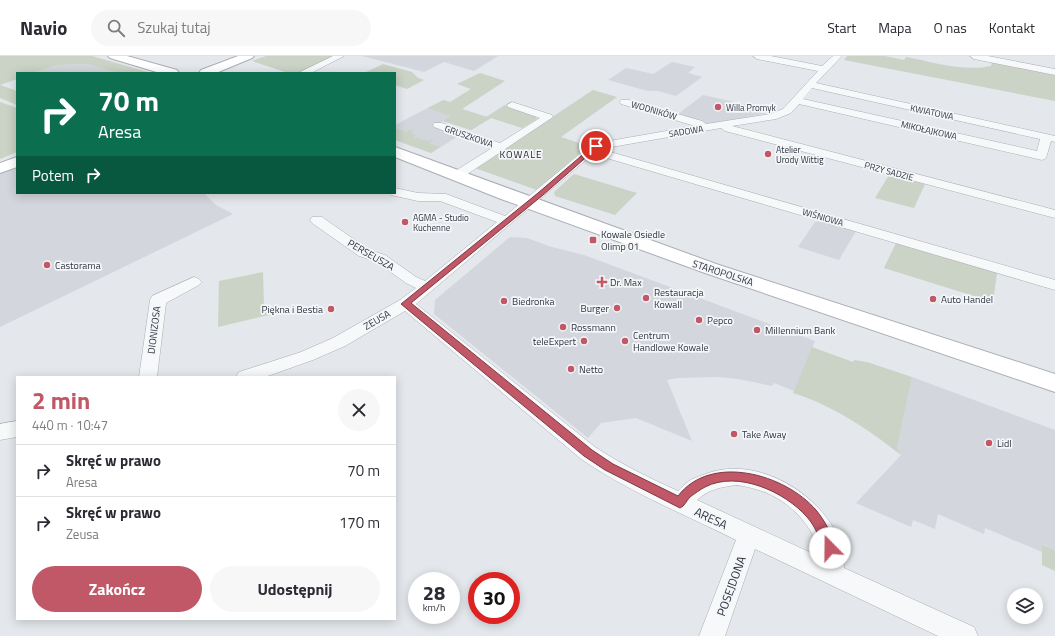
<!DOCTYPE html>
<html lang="pl">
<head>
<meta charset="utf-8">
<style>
  :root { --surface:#fff; --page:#f7f7f7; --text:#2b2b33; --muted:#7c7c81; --line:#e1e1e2; --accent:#c15867 }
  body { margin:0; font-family:"Titillium Web",sans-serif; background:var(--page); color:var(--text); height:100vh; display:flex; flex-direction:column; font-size:15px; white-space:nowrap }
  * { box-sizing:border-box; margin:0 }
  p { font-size:13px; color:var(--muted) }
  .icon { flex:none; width:22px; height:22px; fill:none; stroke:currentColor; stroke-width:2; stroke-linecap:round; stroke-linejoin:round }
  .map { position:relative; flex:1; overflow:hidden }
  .details { position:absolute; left:16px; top:320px; width:380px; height:244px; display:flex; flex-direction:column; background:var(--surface); border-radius:0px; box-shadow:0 2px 10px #0003 }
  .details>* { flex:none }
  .top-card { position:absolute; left:16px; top:16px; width:380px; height:122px; border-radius:0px; box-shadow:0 2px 10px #0003; background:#0b6e4f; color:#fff; overflow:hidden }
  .controls { position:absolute; left:1007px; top:532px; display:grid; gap:8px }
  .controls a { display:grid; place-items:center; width:36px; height:36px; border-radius:50%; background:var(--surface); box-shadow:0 2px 10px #0003; font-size:20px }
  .speed { position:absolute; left:408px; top:516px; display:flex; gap:8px; font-size:20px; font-weight:700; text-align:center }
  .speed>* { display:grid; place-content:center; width:52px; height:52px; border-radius:50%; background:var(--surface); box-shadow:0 2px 10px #0003; line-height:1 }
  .speed small { font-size:10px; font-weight:400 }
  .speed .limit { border:6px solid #d22; background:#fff; color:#111 }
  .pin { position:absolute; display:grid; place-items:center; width:34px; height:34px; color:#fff; margin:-17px; border:2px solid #fff; border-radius:50%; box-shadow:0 1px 4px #0007 }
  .me { position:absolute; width:44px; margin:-22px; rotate:338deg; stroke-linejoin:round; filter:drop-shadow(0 0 3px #0008) }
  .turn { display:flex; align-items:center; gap:14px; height:84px; padding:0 16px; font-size:18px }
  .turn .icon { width:52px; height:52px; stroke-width:2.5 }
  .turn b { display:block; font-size:28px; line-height:34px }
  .then { display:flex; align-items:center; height:38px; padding:0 16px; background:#0003; gap:8px; font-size:15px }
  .round { display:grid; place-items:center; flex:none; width:42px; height:42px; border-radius:21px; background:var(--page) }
  .summary { display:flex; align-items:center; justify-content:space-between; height:68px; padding:0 16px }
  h1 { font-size:24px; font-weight:700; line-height:30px; color:var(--accent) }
  .button { display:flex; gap:8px; margin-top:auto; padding:8px 16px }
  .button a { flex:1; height:46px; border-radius:24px; background:var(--accent); color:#fff; font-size:16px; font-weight:700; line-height:46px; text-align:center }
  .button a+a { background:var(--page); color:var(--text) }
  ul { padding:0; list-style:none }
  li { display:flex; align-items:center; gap:12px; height:52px; padding:0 16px; border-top:1px solid var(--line) }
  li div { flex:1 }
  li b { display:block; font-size:15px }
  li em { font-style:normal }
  header { display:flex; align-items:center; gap:24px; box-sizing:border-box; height:56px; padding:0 20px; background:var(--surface); border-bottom:1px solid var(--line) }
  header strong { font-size:19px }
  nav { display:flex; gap:22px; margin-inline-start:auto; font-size:14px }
  .search { width:280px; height:36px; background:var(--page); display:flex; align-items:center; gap:10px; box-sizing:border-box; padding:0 14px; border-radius:22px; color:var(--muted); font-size:15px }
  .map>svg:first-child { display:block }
</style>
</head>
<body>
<header>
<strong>Navio</strong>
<div class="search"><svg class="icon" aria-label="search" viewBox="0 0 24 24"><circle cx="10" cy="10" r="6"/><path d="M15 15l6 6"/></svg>Szukaj tutaj</div>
<nav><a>Start</a><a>Mapa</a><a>O nas</a><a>Kontakt</a></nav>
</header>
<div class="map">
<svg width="1055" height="580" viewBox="0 0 1055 580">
  <rect width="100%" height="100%" fill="#e4e7eb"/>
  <!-- built -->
  <g fill="#d3d6dc">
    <polygon points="362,0 498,0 474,15 444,6 424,16"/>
    <polygon points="672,6 695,11 688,17 702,21 676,40 658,35 648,35 608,24 626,12 653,18"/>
    <polygon points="87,8 115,16 34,17 57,9"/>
    <polygon points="703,39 765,53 767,57 710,68 678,58"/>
    <polygon points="443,44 465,51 462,53 491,62 471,74 443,65 435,70 460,79 431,97 395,84 395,69"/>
    <polygon points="17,111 17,137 204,137 216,149 233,158 0,271 0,117"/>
    <polygon points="824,165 856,175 839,204 798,191 815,166"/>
    <polygon points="510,181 527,182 552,191 584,199 815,285 794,335 774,327 772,330 738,323 717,321 677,322 667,324 692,385 636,362 601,367 588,382 434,258 435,244"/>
    <polygon points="912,321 1055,374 1055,494 1043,489 1042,496 985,472 984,478 938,458 935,473 913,464 911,471 856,447 901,399 897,392"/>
  </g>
  <!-- green -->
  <g fill="#cad3c6">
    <polygon points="0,0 92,0 151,17 112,17 115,16 87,8 57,9 34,17 17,17 17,23 0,29 17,35 17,49 0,42"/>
    <polygon points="266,0 332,0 327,4 299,17 288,17 252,5"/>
    <path d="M847 0H885L904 4 906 1C933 6 963 16 991 10L992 5 1055 18V45L844 4Z"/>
    <polygon points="383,8 412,16 418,22 424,24 407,33 395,29 395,17 364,17"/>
    <polygon points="480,17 505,25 462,53 486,61 505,49 535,59 537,63 522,72 491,62 471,74 443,65 451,60 428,52 444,44 450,46 471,33 457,28"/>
    <polygon points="593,34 617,41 561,81 588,90 537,134 475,112"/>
    <polygon points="0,46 17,52 17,96 0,103"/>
    <polygon points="395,72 406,76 409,74 414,75 411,77 416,79 413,81 427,85 435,83 428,87 440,91 431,97 395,84"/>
    <polygon points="574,118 637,137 615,159 555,140 554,136"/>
    <polygon points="889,119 925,128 914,152 875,142"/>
    <polygon points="896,187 997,217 993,246 884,212"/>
    <polygon points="263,216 264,252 273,258 218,271 219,225"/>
    <path d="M812 291 853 306 854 304 867 306 912 321 897 392 901 399C868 373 834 350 793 337Z"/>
    <polygon points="1042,489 1055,494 1055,515 1042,509"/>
  </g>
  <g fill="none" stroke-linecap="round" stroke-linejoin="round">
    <!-- street casing -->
    <g stroke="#aaaeb5" stroke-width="1">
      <g id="street">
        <polygon points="333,0 344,0 311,17 298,17"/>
        <path d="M753 0H771L822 10 833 0H842L816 27 1055 80V86L1051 85 1046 102 1042 104 799 48 791 57 776 63 732 70 1055 154V162L725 75 721 72 600 93 1055 224V234L593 98 416 248 595 391C621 408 649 422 678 435 681 432 685 428 689 425 693 422 698 421 703 419 750 399 808 430 833 471 841 483 843 498 844 512L974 571 978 580H938L755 493 725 580H699L736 484C684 458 629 436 581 403L405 255 345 290 313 304 265 321H236L239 316 301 296 333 282 400 244 416 232 406 227 375 205 359 200 312 167 310 164 312 161H322L369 194 385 199 416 221 425 225 497 166 440 145H418L391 139 389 137H395V132L418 137 446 138 505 160 592 88 695 70 621 48 620 46 621 44H629L702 65 706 68 770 58 783 53 818 15 757 3ZM812 32 1040 83 1037 95 803 43ZM737 429C743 430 749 431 755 433 785 440 816 470 820 501L697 444C709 433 721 431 737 429Z"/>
        <polygon points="970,0 988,0 1055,13 1055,19 974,3"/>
        <polygon points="512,46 552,59 553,61 460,123 452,123 450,120 452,117 492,92 434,71 433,69 434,67 442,67 500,87 540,62 508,51 507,49"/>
        <polygon points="194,221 199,223 202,226 199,229 166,247 157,321 139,321 150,244 152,240"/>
        <polygon points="17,365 17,381 0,384 0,368"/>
      </g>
    </g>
    <!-- secondary casing -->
    <g stroke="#aaaeb5" stroke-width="2">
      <g id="secondary">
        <polygon points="108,0 127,0 177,14 179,17 160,17 110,2"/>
        <polygon points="238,0 254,0 252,2 216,17 199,17 201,14"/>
        <polygon points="395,91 719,209 1055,318 1055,336 705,217 501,143 395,101"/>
        <polygon points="17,101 17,111 0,117 0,107"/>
      </g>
    </g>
    <!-- street -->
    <use href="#street" fill="#f7f8f9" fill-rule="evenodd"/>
    <!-- secondary -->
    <use href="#secondary" fill="#fff" fill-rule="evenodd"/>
  </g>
  <!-- route -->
  <path fill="#c15867" stroke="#7d3943" d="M594 89 599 90 543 139 411 247 592 394 613 408 678 440C711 397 785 418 816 454 825 465 832 478 836 492L834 496 830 497 825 496C820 484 816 471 807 461 785 436 738 414 705 431 701 433 694 438 690 441 686 445 685 450 680 452L605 414 584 400 401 248 538 137Z"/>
  <!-- markers -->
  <g fill="#c15867" stroke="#f4f6f8" stroke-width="1.5">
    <circle cx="718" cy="51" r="4"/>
    <circle cx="768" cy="98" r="4"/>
    <circle cx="405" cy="166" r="4"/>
    <rect x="589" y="180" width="8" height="8" rx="2"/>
    <circle cx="47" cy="209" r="4"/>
    <path d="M600 220h4v4h4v4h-4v4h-4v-4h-4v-4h4z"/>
    <circle cx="646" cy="242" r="4"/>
    <circle cx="933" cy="243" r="4"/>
    <circle cx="504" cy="245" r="4"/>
    <circle cx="617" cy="252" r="4"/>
    <circle cx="331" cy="253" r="4"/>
    <circle cx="699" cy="264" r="4"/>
    <circle cx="563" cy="271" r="4"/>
    <circle cx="757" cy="274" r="4"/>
    <circle cx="584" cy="285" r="4"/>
    <circle cx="625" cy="285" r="4"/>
    <circle cx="571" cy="313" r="4"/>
    <circle cx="734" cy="378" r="4"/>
    <circle cx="989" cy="387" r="4"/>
  </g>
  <g text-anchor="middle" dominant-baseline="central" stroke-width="3.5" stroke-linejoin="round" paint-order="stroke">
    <!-- far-poi labels -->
    <g font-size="9" fill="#2e3441" stroke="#f4f6f8" text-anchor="start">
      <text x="726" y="51">Willa Promyk</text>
      <text x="776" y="93">Atelier<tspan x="776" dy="10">Urody Wittig</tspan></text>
      <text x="413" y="161">AGMA - Studio<tspan x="413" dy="10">Kuchenne</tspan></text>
    </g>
    <!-- far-street labels -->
    <g font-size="9" fill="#2e3441" stroke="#f4f6f8">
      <text transform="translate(654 54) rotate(16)">WODNIKÓW</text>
      <text transform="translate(932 56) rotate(12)">KWIATOWA</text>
      <text transform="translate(929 74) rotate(13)">MIKOŁAJKOWA</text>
      <text transform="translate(686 75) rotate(-9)">SADOWA</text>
      <text transform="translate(469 80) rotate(19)">GRUSZKOWA</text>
      <text transform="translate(889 115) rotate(15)">PRZY SADZIE</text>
      <text transform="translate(823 161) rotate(16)">WIŚNIOWA</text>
    </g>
    <!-- far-quarter labels -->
    <g font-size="10" letter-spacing="1" fill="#202632" stroke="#f4f6f8">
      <text x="521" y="98">KOWALE</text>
    </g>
    <!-- poi labels -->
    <g font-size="10" fill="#2e3441" stroke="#f4f6f8" text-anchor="start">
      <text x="601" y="178">Kowale Osiedle<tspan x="601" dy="12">Olimp 01</tspan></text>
      <text x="55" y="209">Castorama</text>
      <text x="610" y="226">Dr. Max</text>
      <text x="654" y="236">Restauracja<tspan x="654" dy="12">Kowall</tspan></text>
      <text x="941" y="243">Auto Handel</text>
      <text x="512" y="245">Biedronka</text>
      <text x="609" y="252" text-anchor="end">Burger</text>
      <text x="323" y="253" text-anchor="end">Piękna i Bestia</text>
      <text x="707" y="264">Pepco</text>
      <text x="571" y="271">Rossmann</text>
      <text x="765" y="274">Millennium Bank</text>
      <text x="633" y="279">Centrum<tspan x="633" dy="12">Handlowe Kowale</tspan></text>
      <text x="576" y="285" text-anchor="end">teleExpert</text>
      <text x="579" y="313">Netto</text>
      <text x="742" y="378">Take Away</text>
      <text x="997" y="387">Lidl</text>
    </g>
    <!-- street labels -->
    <g font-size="10" fill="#2e3441" stroke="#f4f6f8">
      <text transform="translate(371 199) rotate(30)">PERSEUSZA</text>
      <text transform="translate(723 217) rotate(18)">STAROPOLSKA</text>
      <text transform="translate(377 264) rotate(-30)">ZEUSA</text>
      <text transform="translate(154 274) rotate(-83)">DIONIZOSA</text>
    </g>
    <!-- near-street labels -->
    <g font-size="12" fill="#2e3441" stroke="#f4f6f8">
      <text transform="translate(711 462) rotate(25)">ARESA</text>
      <text transform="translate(731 530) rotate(-70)">POSEJDONA</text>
    </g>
  </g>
</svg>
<div class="controls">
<a><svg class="icon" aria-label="layers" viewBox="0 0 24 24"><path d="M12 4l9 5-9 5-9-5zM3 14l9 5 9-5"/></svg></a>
</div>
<div class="speed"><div>28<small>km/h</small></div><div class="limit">30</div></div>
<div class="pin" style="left:596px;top:90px;background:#d93025"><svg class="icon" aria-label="arrive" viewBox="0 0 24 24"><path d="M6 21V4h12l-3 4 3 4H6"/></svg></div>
<svg class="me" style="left:830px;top:492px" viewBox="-20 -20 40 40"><circle r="19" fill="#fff"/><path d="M0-13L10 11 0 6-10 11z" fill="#c15867"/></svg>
<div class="top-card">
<div class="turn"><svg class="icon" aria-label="right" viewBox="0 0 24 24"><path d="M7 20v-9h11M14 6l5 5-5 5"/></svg><div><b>70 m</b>Aresa</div></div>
<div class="then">Potem<svg class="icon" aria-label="right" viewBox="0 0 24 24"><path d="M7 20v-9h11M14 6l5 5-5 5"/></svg></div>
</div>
<section class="details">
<div class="summary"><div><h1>2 min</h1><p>440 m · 10:47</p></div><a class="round"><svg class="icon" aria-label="close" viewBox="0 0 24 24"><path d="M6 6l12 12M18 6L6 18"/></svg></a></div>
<ul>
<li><svg class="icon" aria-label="right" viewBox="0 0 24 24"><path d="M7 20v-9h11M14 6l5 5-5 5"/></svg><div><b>Skręć w prawo</b><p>Aresa</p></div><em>70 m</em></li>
<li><svg class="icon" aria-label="right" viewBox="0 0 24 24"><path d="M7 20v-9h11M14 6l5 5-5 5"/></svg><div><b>Skręć w prawo</b><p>Zeusa</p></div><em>170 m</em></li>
</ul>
<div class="button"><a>Zakończ</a><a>Udostępnij</a></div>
</section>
</div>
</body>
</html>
